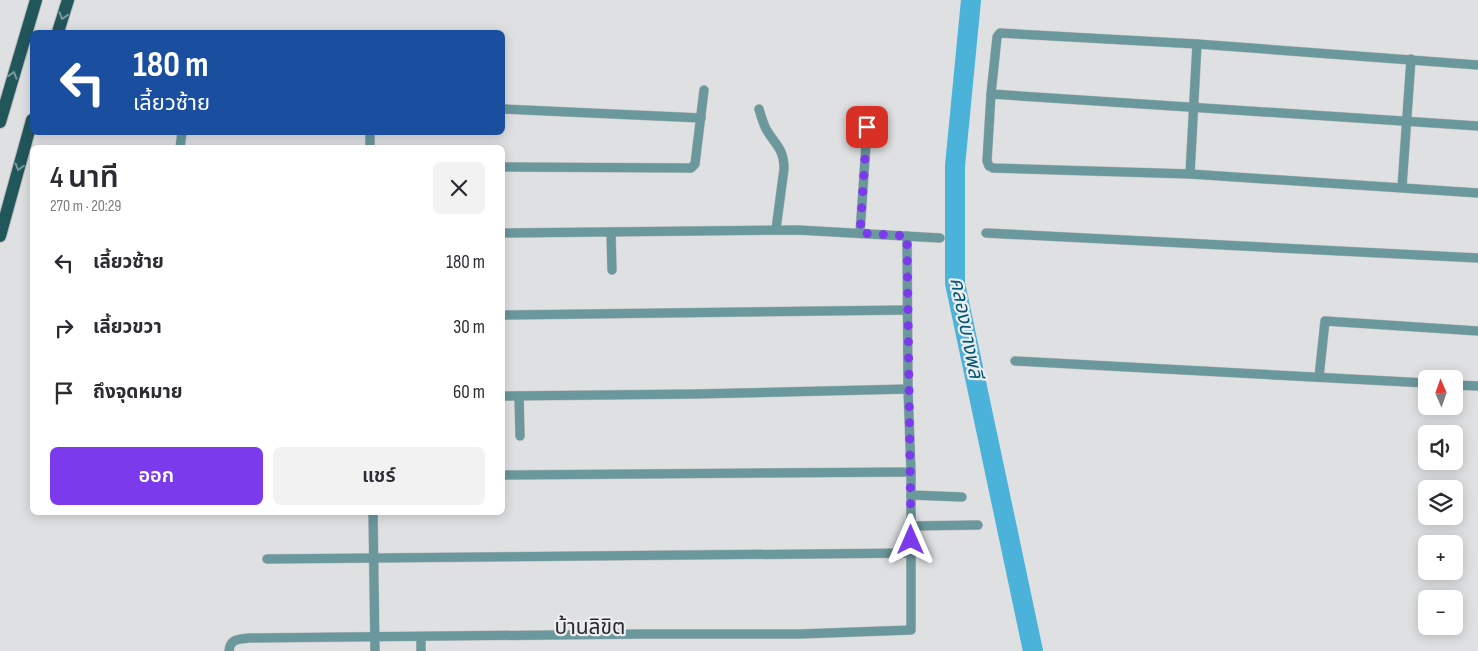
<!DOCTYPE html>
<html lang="th">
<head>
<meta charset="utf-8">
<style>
  :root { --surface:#fff; --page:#f2f2f3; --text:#2b2b33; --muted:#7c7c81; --accent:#7c3aed }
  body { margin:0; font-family:"Sofia Sans Condensed","Noto Sans Thai",sans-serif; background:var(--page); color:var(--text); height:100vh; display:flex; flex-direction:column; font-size:19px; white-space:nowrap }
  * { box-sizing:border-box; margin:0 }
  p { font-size:16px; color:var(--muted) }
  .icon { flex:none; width:28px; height:28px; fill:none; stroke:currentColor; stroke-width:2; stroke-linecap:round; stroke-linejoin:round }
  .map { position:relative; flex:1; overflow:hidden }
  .side { position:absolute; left:30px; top:145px; width:475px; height:370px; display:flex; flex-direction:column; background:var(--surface); border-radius:8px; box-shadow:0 2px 12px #0003 }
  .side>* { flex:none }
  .top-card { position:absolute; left:30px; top:30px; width:475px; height:105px; border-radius:8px; box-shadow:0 2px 12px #0003; background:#1a4fa0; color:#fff; overflow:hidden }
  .needle { width:32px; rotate:358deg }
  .controls { position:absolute; left:1418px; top:370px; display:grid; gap:10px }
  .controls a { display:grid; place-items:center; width:45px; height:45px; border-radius:8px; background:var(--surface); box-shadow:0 2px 12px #0003; font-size:25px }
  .pin { position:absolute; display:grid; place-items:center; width:42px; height:42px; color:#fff; margin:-21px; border-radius:10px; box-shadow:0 2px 8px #0006 }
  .me { position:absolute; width:55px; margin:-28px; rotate:0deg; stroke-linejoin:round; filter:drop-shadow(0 0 4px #0008) }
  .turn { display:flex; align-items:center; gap:18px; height:105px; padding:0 20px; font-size:22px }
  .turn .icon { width:65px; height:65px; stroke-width:2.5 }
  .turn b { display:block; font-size:35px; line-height:42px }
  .round { display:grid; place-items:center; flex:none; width:52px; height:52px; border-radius:8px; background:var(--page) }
  .summary { display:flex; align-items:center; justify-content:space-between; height:85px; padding:0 20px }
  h1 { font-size:30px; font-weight:600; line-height:38px }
  .primary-button { display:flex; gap:10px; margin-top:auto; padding:10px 20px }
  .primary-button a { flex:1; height:58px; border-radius:8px; background:var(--accent); color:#fff; font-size:20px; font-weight:600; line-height:58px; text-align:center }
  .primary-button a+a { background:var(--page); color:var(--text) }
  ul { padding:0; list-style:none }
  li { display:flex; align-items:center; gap:15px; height:65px; padding:0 20px }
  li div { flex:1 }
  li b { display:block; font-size:19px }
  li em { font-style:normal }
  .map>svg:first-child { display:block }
</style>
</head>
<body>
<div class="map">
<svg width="1478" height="651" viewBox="0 0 1478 651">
  <rect width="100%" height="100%" fill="#dfe0e2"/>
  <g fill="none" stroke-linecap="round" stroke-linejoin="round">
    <!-- river -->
    <polyline stroke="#4bb2d9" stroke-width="20" points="971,0 955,166 955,283 1033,651"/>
    <!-- minor casing -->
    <g stroke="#bcbdbf" stroke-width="10">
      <g id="minor">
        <polyline points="1478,65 1197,44 1000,33 997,37 991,94 987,161 989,166 993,168 1190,174 1478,193"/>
        <polyline points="991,94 1478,126"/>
        <polyline points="502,109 701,118"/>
        <path d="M759 109C761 116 763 123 766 129 775 145 784 148 784 169L776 229"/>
        <polyline points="370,132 370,148"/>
        <polyline points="180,148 182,132"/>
        <polyline points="502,167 691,168 695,164 704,90"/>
        <polyline points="1190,174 1197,44"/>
        <polyline points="1402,187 1411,59"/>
        <polyline points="502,233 798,230 940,238"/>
        <polyline points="611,233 612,270"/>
        <polyline points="860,233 868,115"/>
        <polyline points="986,233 1478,258"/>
        <polyline points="502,315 907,310"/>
        <polyline points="1015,361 1426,383"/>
        <polyline points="1319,377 1325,321 1478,331"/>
        <polyline points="1454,385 1478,386"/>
        <polyline points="502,396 696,394 908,389"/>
        <polyline points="519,396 520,436"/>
        <polyline points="502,475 911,472"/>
        <polyline points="911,495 962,497"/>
        <polyline points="373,512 375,651"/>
        <polyline points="911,526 978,525"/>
        <polyline points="267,559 911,553"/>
        <polyline points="421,637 421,651"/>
        <path d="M229 651C230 639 238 639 249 638L644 634H800L911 630V472L908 389 907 236"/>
      </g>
    </g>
    <!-- primary casing -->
    <g stroke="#bcbdbf" stroke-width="14">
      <g id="primary">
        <polyline points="58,32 68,0"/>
        <polyline points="0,122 36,0"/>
        <polyline points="0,236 32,120"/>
      </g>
    </g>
    <!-- minor -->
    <use href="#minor" stroke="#6a989c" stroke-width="9"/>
    <!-- primary -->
    <use href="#primary" stroke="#21565b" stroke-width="12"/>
  </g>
  <!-- one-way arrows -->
  <defs><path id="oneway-chevron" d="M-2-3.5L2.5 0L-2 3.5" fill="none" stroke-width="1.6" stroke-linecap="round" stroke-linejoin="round" transform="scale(1.25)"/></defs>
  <g stroke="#7c9a9e">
    <use href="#oneway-chevron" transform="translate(63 16) rotate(107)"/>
    <use href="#oneway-chevron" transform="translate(13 75) rotate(-73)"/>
    <use href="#oneway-chevron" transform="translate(19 167) rotate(105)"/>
  </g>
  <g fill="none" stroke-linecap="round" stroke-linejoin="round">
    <!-- route -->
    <polyline stroke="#7c3aed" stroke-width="9" stroke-dasharray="0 16.2" points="867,127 860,233 907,236 911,540"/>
  </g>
  <g text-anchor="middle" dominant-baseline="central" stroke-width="4.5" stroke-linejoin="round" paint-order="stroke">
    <!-- water labels -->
    <g font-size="20" font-style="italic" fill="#005974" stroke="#ecedf0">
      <text transform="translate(966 328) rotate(79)">คลองบางพลี</text>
    </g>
    <!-- quarter labels -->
    <g font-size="21" fill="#2a2a2c" stroke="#ecedf0">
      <text x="590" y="627">บ้านลิขิต</text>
    </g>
  </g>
</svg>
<div class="controls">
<a><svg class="needle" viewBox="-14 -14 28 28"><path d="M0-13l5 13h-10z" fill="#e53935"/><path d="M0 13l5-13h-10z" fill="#7c7c81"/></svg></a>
<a><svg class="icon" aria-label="sound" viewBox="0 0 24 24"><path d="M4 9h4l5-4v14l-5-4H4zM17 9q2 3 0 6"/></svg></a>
<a><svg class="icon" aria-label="layers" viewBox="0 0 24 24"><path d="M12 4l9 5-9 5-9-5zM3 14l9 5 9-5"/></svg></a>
<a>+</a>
<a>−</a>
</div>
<div class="pin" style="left:867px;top:127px;background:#d93025"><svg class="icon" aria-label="arrive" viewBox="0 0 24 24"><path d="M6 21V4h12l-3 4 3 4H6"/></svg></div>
<svg class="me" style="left:911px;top:540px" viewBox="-20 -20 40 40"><path d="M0-17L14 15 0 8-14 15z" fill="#7c3aed" stroke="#fff" stroke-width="4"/></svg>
<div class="top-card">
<div class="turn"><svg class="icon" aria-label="left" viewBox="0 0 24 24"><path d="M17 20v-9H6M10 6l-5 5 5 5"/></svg><div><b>180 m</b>เลี้ยวซ้าย</div></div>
</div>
<section class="side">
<div class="summary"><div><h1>4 นาที</h1><p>270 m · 20:29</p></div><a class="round"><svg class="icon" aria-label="close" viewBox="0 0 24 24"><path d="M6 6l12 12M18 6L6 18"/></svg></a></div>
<ul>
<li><svg class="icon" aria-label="left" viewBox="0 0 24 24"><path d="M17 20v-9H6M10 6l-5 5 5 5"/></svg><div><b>เลี้ยวซ้าย</b></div><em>180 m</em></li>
<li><svg class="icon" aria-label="right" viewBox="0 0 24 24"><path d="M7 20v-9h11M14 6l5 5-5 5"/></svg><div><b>เลี้ยวขวา</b></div><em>30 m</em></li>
<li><svg class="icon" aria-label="arrive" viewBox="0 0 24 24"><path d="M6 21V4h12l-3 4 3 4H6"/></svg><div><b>ถึงจุดหมาย</b></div><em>60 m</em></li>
</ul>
<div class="primary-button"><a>ออก</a><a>แชร์</a></div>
</section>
</div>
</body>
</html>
